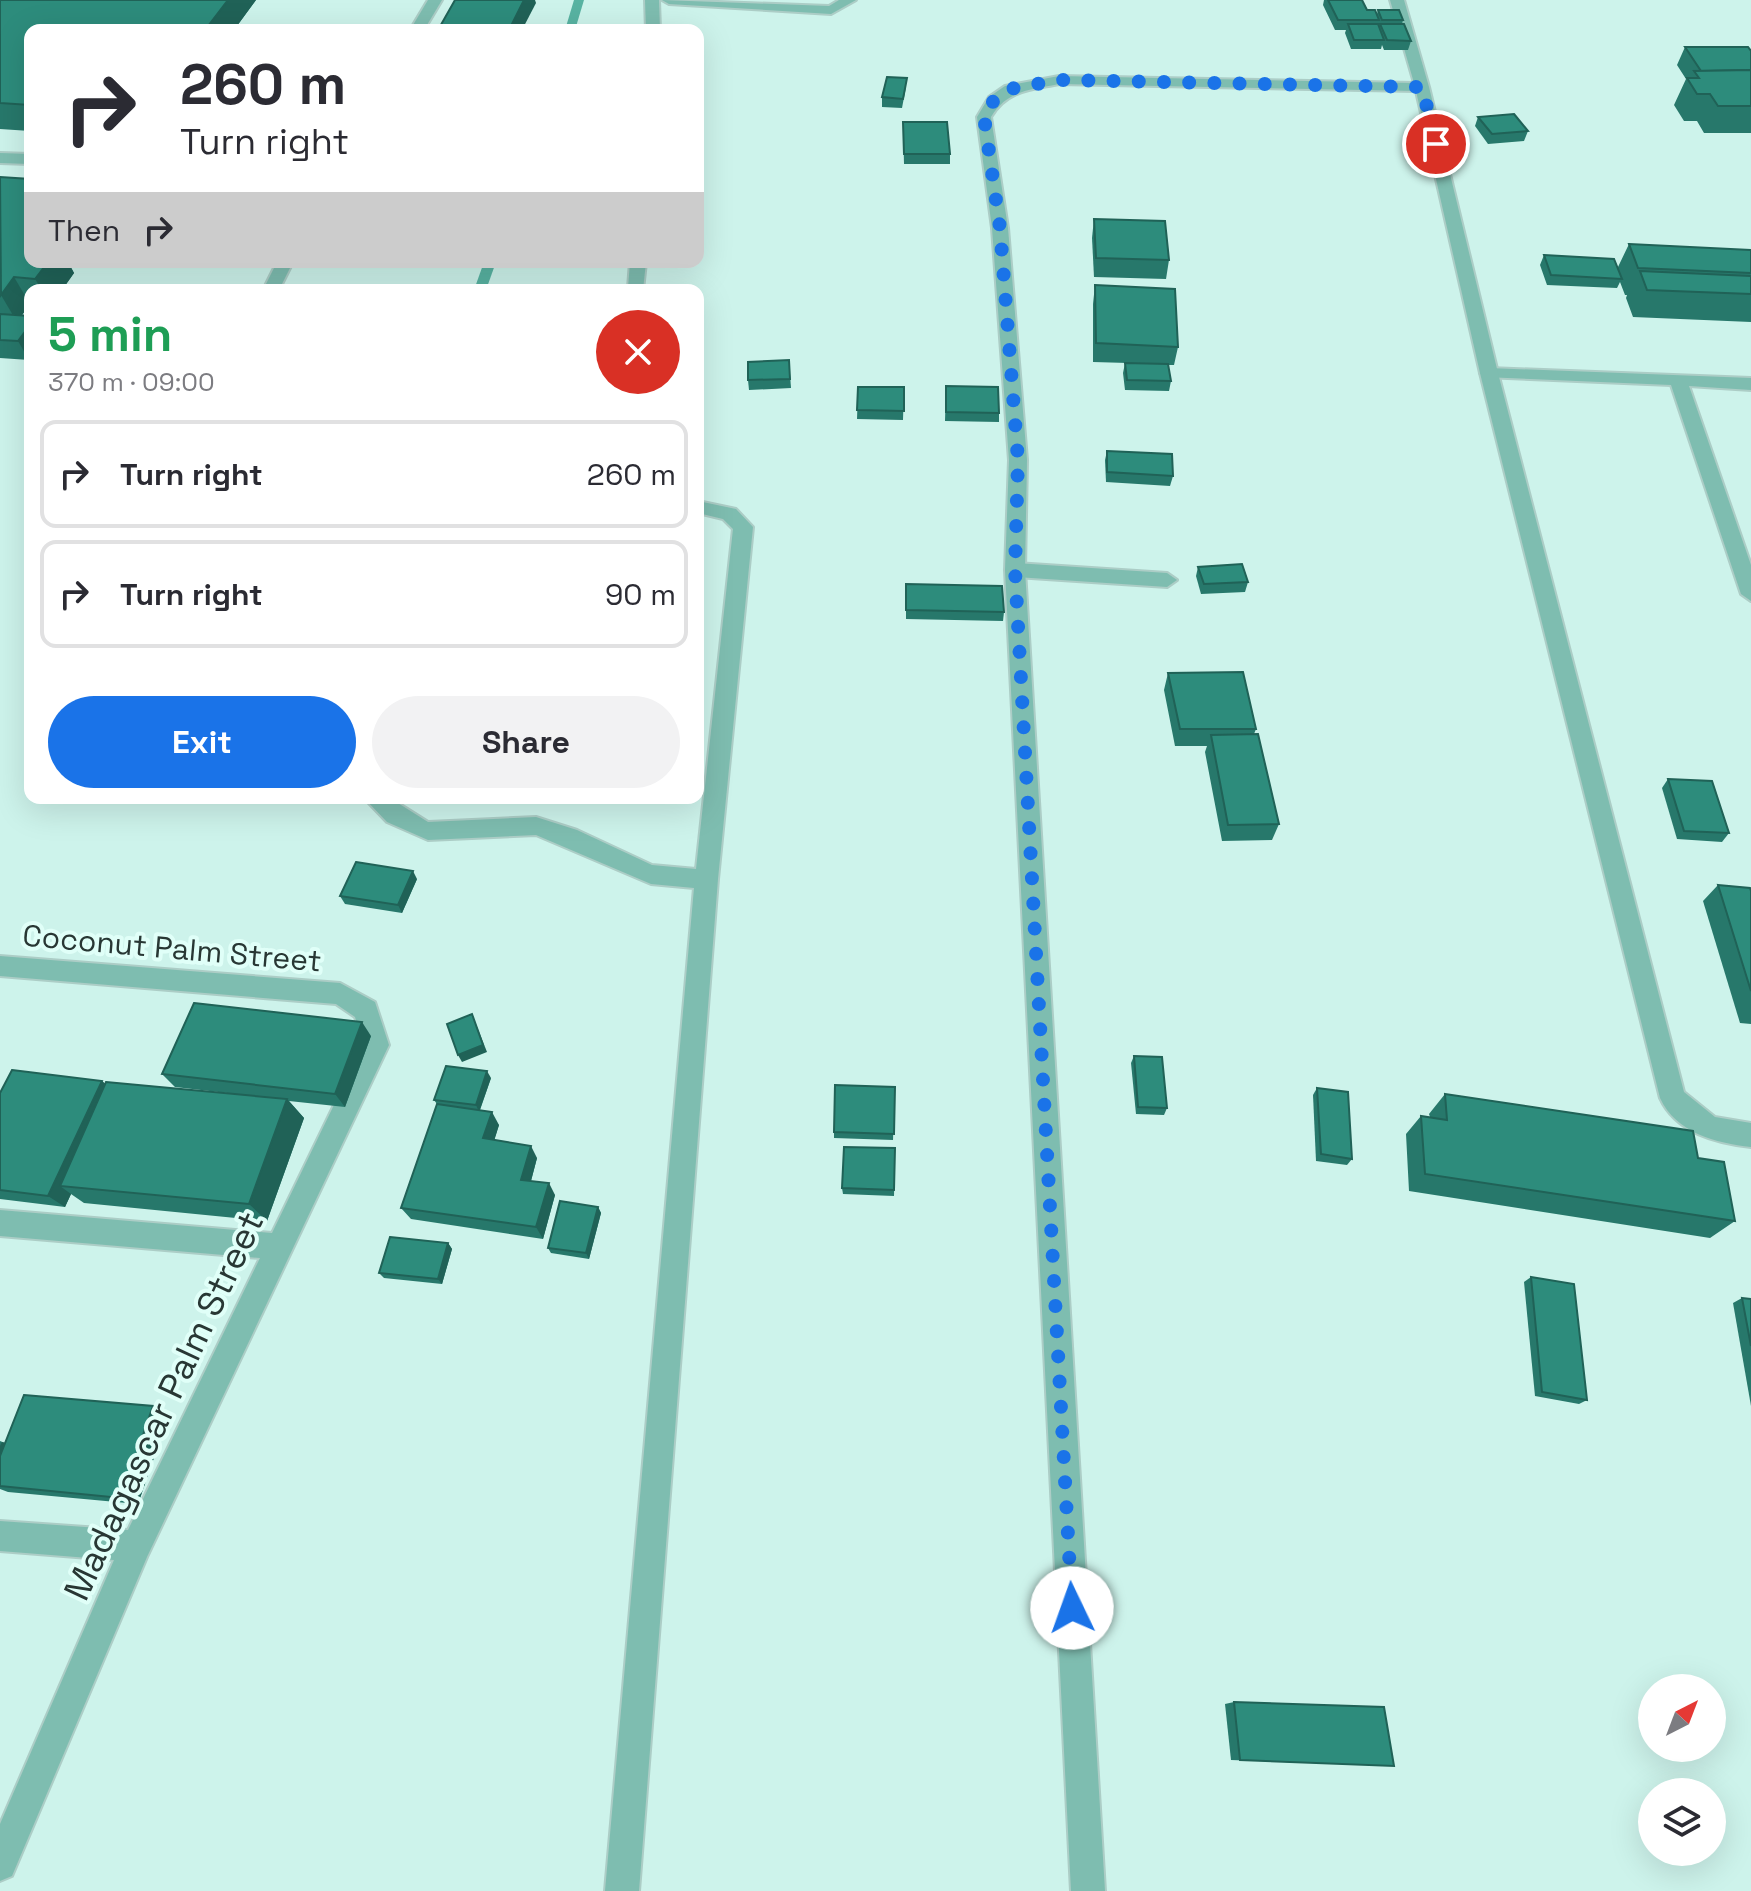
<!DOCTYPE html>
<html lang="en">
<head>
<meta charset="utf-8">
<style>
  :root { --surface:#fff; --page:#f2f2f3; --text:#2b2b33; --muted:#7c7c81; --line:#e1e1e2; --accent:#1a73e8 }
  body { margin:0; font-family:"Space Grotesk",sans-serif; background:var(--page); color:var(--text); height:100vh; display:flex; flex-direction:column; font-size:30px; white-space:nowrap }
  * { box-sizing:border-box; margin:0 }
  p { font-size:26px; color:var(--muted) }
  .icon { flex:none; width:44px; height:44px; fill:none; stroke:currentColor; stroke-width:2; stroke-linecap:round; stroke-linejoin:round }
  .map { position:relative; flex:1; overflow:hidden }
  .drawer { position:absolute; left:24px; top:284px; width:680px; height:520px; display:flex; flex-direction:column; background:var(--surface); border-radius:16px; box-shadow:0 8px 32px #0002 }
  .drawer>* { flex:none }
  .hud { position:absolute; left:24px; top:24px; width:680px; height:244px; border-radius:16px; box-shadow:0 8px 32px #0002; background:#fff; color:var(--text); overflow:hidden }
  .needle { width:52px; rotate:42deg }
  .controls { position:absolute; left:1638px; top:1674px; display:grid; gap:16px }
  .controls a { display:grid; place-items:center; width:88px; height:88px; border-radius:50%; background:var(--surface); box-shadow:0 8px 32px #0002; font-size:40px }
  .pin { position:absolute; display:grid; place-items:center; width:68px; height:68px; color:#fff; margin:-34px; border:4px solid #fff; border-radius:50%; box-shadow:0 2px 8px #0007 }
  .me { position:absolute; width:88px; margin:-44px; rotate:357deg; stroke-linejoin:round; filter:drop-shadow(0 0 6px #0008) }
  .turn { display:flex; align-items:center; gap:28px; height:168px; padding:0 24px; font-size:36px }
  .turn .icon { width:104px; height:104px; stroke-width:2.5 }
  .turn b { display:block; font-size:56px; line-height:68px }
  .then { display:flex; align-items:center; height:76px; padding:0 24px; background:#0003; gap:16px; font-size:30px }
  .round { display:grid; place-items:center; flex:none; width:84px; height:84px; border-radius:42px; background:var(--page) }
  .summary { display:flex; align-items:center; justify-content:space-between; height:136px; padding:0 24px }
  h1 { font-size:48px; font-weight:700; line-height:60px; color:#1e9e55 }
  .cta { display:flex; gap:16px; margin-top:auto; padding:16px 24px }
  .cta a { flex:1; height:92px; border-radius:48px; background:var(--accent); color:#fff; font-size:32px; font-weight:700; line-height:92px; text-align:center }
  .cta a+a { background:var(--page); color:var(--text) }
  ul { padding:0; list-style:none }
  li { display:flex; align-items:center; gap:24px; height:108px; margin:0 16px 12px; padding:0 8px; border:4px solid var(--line); border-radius:16px }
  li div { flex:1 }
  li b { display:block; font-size:30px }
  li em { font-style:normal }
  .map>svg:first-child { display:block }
</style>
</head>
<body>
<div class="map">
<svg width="1751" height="1891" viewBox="0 0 1751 1891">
  <rect width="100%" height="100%" fill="#cdf3eb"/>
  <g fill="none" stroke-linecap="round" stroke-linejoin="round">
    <!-- stream -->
    <g fill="#58b3a2" fill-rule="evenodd">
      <polygon points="574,0 584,0 575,30 565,30"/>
      <polygon points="484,262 496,262 486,290 474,290"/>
    </g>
    <!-- service casing -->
    <g stroke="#accdc6" stroke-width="4">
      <g id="service">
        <polygon points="428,0 442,0 424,30 410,30"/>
        <polygon points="645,0 659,0 660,30 646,30"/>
        <polygon points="662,0 829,6 839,0 856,0 831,14 669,4"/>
        <polygon points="0,153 30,154 30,164 0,163"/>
        <polygon points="277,262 293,262 279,290 263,290"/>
        <polygon points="630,262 646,262 643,290 628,288"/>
        <polygon points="1489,368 1751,378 1751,390 1689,386 1751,565 1751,601 1741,594 1671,385 1483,377 1480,373"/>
        <polygon points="1015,563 1167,573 1177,580 1167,587 1015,577 1005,570"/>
      </g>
    </g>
    <!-- minor casing -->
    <g stroke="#accdc6" stroke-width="4">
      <g id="minor">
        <path d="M1390 0H1404L1429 87 1498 373 1684 1092 1715 1117 1751 1123V1147C1716 1143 1676 1133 1660 1098L1480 373 1416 91 1059 84C1030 90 1007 90 991 117L1008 228 1027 460 1025 570 1105 1891H1071L1005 570 1009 460 992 228 977 117 989 97 1005 86 1059 76 1414 83Z"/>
        <polygon points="698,501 736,509 753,527 718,879 639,1891 605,1891 694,888 651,884 536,835 428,840 387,822 364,798 390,798 428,822 536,817 577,830 652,865 696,869 733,529 723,519 698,513"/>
        <polygon points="0,956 340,983 375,1002 389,1045 147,1557 12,1876 0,1881 0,1824 114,1560 0,1551 0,1521 128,1530 260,1258 0,1236 0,1210 272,1233 363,1045 355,1017 336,1004 0,976"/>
      </g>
    </g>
    <!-- service -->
    <use href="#service" fill="#7ebdb0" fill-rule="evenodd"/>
    <!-- minor -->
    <use href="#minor" fill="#7ebdb0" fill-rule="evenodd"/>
  </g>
  <!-- wall -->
  <g fill="#27786b">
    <polygon points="0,0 256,0 234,30 30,30 30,131 0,129"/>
    <polygon points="1324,0 1362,0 1367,10 1377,14 1378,10 1403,20 1402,24 1411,41 1408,50 1384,50 1382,45 1381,49 1351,49 1345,33 1346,30 1335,30 1323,5"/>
    <polygon points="1685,47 1751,51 1751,133 1704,133 1697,121 1684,121 1674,105 1686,79 1677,65"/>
    <polygon points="906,87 902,108 882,107 882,97"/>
    <polygon points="1478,117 1528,131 1524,141 1488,144 1475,126"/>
    <polygon points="903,122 950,154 950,164 904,164"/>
    <polygon points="0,177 30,262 68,262 74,273 62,290 30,290 30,304 22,315 29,360 0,358"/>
    <polygon points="1094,219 1169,260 1166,279 1094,277 1092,238"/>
    <polygon points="1629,244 1751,250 1751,322 1633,317 1626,298 1627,295 1625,295 1620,282 1617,288 1547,285 1540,265 1544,255 1618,267"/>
    <polygon points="1095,285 1178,347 1174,365 1168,365 1171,381 1169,391 1125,390 1123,373 1125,363 1128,363 1093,362 1093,304"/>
    <polygon points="789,360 791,388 749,390 748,380"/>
    <polygon points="946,386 999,413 999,422 945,421"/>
    <polygon points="858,387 904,387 903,420 857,419"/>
    <polygon points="1107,451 1173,476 1170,486 1106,482 1105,460"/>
    <polygon points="1198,567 1248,582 1245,592 1201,594 1196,576"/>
    <polygon points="906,584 1004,612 1003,621 906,619"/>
    <polygon points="1168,673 1256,729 1254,734 1279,824 1272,840 1222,841 1205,752 1207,746 1175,746 1164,690"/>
    <polygon points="1668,779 1729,833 1722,842 1677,839 1662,788"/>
    <polygon points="417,879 402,913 345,904 340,896"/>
    <polygon points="1718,885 1751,891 1751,1024 1740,1023 1703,901"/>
    <polygon points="371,1036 345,1107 289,1101 304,1118 267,1221 84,1203 71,1194 65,1207 0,1199 0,1093 102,1081 105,1084 236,1094 175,1087 162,1074"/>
    <polygon points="1134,1056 1167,1108 1164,1115 1136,1114 1131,1063"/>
    <polygon points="491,1078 480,1110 499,1125 494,1140 537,1158 531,1181 555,1195 543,1239 411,1219 401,1208 437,1104 434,1100"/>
    <polygon points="895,1087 893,1140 834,1138 834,1132"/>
    <polygon points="1317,1088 1352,1159 1347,1165 1316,1161 1313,1095"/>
    <polygon points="1445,1094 1698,1158 1735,1221 1710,1238 1409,1191 1406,1134 1421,1116 1430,1117 1429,1114"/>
    <polygon points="895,1148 894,1196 843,1194 842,1188"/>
    <polygon points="598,1207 601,1213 589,1259 551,1253 548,1248"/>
    <polygon points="448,1243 452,1249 442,1284 384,1278 379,1273"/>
    <polygon points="1531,1277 1587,1400 1579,1404 1535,1396 1524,1282"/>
    <polygon points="1742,1298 1751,1299 1751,1406 1733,1303"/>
    <polygon points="169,1414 138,1504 8,1492 0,1489 0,1441 5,1443"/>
    <polygon points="1234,1702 1394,1766 1231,1760 1225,1704"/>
  </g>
  <!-- shaded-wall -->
  <g fill="#206257">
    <polygon points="228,0 256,0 234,30 205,30"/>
    <polygon points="524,0 535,0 536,3 522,30 509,30"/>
    <polygon points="43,262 68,262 74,273 62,290 42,290 35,279"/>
    <polygon points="14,277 30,304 17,322 1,295"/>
    <polygon points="30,325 30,359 29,360 18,341"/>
    <polygon points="413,871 417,879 402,913 398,905"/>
    <polygon points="472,1014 487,1052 462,1062 458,1055"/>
    <polygon points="362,1022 371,1036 345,1107 335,1094"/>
    <polygon points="487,1071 491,1078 479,1112 476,1105"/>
    <polygon points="102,1081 117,1094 60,1186 71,1194 65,1207 48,1196"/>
    <polygon points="287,1099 304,1118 267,1221 249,1204"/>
    <polygon points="492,1112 499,1125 491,1151 483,1138"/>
    <polygon points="531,1146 537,1158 528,1192 521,1180"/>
    <polygon points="549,1183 555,1195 543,1239 536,1227"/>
    <polygon points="598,1207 601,1213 589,1259 586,1253"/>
    <polygon points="448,1243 452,1249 442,1284 438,1279"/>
    <polygon points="153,1406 169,1414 138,1504 121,1498"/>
    <polygon points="2,1442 12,1445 0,1474 0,1446"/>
  </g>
  <!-- building -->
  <g fill="#2d8c7c" stroke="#206257" stroke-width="2">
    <polygon points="0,0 228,0 205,30 30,30 30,105 0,103"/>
    <polygon points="455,0 524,0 509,30 438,30"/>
    <polygon points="1328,0 1362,0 1367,10 1375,10 1379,20 1338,20"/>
    <polygon points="1378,10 1399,10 1403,20 1382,20"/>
    <polygon points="1348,24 1378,24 1384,40 1354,40"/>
    <polygon points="1380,24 1404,24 1411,41 1387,40"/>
    <polygon points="1685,47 1748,47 1751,51 1751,70 1701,71"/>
    <polygon points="1751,70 1751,106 1718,106 1710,94 1697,94 1687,78 1699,78 1694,71"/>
    <polygon points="887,77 907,78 903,99 882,97"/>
    <polygon points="1514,114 1528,131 1492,134 1478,117"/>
    <polygon points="903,122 947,122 950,154 904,154"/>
    <polygon points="0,177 30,179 30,262 48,262 35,279 14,277 1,295"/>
    <polygon points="1094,219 1165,221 1169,260 1096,258"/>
    <polygon points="1629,244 1751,250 1751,273 1638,268"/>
    <polygon points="1544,255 1614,259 1622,279 1551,275"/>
    <polygon points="1640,271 1751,276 1751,294 1647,290"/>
    <polygon points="1095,285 1175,289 1178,347 1096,343"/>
    <polygon points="0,314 30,316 30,325 18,341 0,340"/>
    <polygon points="789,360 790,379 748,380 748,362"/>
    <polygon points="1125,363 1168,364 1171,381 1127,380"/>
    <polygon points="946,386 998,387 999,413 946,412"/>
    <polygon points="858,387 904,387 904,411 857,410"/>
    <polygon points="1107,451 1172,454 1173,476 1107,472"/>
    <polygon points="1242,564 1248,582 1204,584 1198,567"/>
    <polygon points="906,584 1002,586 1004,612 906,610"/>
    <polygon points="1243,672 1256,729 1180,729 1168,673"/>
    <polygon points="1258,734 1279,824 1228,825 1211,735"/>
    <polygon points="1668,779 1712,781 1729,833 1684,831"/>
    <polygon points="356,862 413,871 398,905 340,896"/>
    <polygon points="1718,885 1750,888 1751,891 1751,991"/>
    <polygon points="194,1003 362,1022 335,1094 162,1074"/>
    <polygon points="472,1014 483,1045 458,1055 447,1024"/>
    <polygon points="1134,1056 1162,1057 1167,1108 1138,1107"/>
    <polygon points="446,1066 487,1071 476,1105 434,1100"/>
    <polygon points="12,1070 102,1081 48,1196 0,1190 0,1093"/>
    <polygon points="106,1082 287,1099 249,1204 60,1186"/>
    <polygon points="835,1085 895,1087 894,1134 834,1132"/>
    <polygon points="1317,1088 1348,1092 1352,1159 1321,1154"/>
    <polygon points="1445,1094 1693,1131 1698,1158 1724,1162 1735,1221 1425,1174 1421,1116 1447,1120"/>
    <polygon points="437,1104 492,1112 483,1138 531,1146 521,1180 549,1183 536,1227 401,1208"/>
    <polygon points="844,1147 895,1148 894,1190 842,1188"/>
    <polygon points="560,1201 598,1207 586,1253 548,1248"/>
    <polygon points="390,1237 448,1243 438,1279 379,1273"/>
    <polygon points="1531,1277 1574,1284 1587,1400 1542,1392"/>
    <polygon points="1742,1298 1751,1299 1751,1346"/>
    <polygon points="24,1395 153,1406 121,1498 0,1486 0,1456"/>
    <polygon points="1234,1702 1384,1707 1394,1766 1240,1760"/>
  </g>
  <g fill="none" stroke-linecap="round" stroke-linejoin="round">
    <!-- route -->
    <polyline stroke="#1a73e8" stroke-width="14" stroke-dasharray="0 25.2" points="1072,1608 1015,570 1018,460 1000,228 984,117 994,100 1010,89 1059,80 1422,87 1436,144"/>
  </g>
  <g text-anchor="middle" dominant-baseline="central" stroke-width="8" stroke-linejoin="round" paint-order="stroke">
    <!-- street labels -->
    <g font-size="30" fill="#283734" stroke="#e0fff8">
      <text transform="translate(172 948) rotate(5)">Coconut Palm Street</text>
    </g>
    <!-- near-street labels -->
    <g font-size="36" fill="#283734" stroke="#e0fff8">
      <text transform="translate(164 1406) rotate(-65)">Madagascar Palm Street</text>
    </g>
  </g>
</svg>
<div class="controls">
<a><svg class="needle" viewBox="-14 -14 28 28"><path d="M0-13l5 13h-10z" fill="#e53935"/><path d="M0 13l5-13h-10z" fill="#7c7c81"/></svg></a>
<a><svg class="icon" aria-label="layers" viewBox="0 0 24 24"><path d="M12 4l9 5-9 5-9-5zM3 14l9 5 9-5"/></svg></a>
</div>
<div class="pin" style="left:1436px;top:144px;background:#d93025"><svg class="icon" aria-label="arrive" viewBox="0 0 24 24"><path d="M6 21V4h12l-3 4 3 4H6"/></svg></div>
<svg class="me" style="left:1072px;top:1608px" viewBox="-20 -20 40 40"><circle r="19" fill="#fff"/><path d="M0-13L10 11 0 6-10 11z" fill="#1a73e8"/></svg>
<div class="hud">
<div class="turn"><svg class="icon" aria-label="right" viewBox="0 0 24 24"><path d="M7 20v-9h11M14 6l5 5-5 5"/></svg><div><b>260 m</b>Turn right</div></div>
<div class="then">Then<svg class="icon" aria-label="right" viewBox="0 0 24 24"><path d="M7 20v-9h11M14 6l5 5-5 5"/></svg></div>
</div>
<section class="drawer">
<div class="summary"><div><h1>5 min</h1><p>370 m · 09:00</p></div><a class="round" style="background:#d93025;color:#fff"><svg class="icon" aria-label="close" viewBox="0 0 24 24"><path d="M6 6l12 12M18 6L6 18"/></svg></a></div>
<ul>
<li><svg class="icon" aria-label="right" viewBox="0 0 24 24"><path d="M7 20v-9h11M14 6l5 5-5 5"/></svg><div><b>Turn right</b></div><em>260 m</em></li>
<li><svg class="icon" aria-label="right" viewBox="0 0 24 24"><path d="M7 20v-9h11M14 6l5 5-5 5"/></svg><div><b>Turn right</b></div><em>90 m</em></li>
</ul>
<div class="cta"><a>Exit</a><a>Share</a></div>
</section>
</div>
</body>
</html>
